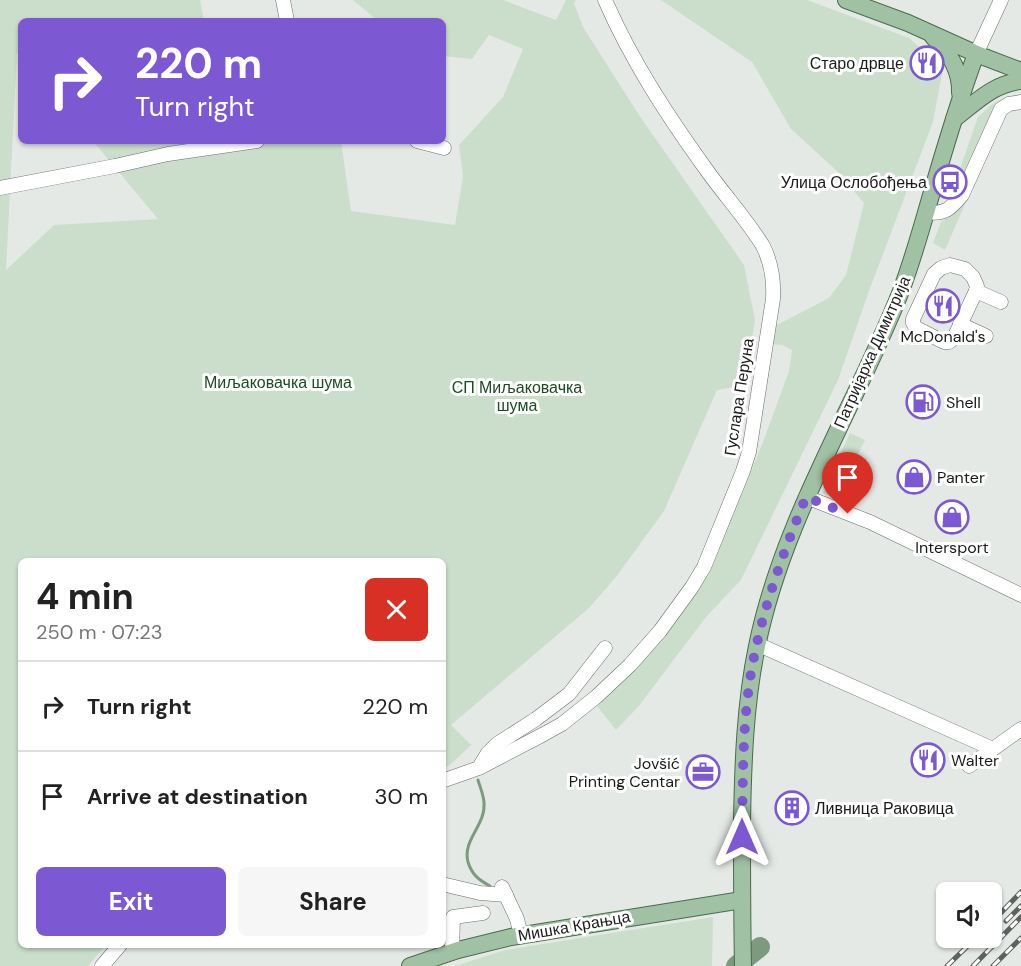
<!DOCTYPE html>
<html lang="en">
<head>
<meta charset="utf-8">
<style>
  :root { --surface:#fff; --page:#f6f6f6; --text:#222; --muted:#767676; --line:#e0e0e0; --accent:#7c58d2 }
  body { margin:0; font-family:"DM Sans",sans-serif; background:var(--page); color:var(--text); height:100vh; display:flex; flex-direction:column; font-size:22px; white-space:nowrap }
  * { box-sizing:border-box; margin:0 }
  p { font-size:20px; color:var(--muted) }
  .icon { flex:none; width:33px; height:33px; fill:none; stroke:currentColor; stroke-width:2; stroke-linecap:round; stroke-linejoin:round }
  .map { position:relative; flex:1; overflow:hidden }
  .side { position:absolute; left:18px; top:558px; width:428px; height:390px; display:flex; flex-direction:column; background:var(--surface); border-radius:9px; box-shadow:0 2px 4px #0004 }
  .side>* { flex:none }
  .top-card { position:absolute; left:18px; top:18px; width:428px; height:126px; border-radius:9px; box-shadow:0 2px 4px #0004; background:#7c58d2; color:#fff; overflow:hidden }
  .controls { position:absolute; left:936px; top:882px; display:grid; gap:12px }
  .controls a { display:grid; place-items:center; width:66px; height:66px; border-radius:9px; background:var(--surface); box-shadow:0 2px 4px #0004; font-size:30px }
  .pin { position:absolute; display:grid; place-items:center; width:51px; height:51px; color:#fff; margin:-62px -26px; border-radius:50% 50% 50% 0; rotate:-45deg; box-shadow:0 0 6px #0007 }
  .pin .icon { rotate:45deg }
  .me { position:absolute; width:66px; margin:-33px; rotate:0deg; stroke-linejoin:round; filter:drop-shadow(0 0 4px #0008) }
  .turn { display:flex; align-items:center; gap:21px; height:126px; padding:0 18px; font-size:27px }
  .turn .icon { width:78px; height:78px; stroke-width:2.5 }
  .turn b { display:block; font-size:42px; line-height:51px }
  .round { display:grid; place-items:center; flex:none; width:63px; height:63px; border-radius:9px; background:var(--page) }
  .headline { display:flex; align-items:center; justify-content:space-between; height:102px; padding:0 18px }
  h1 { font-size:36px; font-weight:700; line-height:45px }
  .cta { display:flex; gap:12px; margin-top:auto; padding:12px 18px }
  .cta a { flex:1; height:69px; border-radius:9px; background:var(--accent); color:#fff; font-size:24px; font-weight:700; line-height:69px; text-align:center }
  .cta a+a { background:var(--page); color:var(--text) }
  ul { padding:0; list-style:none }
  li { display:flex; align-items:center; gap:18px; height:90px; padding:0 18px; border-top:2px solid var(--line) }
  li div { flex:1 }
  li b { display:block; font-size:22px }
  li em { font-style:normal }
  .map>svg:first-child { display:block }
</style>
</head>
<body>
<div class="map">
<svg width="1021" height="966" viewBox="0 0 1021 966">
  <rect width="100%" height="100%" fill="#e5e9e6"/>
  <!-- green -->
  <g fill="#cadecb">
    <polygon points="0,0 200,0 204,21 21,21 21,56 17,53 6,270 54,225 158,219 93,141 341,141 351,211 455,225 463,176 459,145 503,97 523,49 489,35 472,59 443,56 442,21 378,21 353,0 503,0 556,20 566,0 576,0 574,3 583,27 639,115 744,265 755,320 745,385 717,390 664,511 616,577 589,608 451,725 470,744 472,744 451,764 443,769 442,561 21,561 21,945 106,945 88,966 0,966"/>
    <polygon points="661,0 807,0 909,38 943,68 933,122 869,291 838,380 741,580 706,617 638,707 616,730 597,706 659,643 709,575 763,442 789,371 792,350 782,345 770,344 773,327 829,298 846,275 864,203 837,171 791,129 752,62"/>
    <polygon points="1021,94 1021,100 1013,101 965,181 947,206 978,117 991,105 1005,97"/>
    <polygon points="965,204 945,250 933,243 941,222"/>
    <polygon points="850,433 865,440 836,499 823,493"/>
    <polygon points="713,917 712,966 455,966 505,950"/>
  </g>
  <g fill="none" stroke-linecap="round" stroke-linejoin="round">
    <!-- stream -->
    <path stroke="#7c9a7e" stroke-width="3" d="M478 780C480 787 484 796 484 803 486 825 462 840 468 862 472 875 479 880 490 886"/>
    <!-- river -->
    <polyline stroke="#7c9a7e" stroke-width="20" points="736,966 760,947"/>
    <!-- minor casing -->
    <g stroke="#6b6e6b" stroke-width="15">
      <g id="minor">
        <polyline points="283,0 287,21"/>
        <polyline points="976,54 1001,0"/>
        <polyline points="417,141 444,148"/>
        <polyline points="0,188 115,166 168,154 257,141"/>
        <path d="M926 212C945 215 950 209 962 195L1001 109 1009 104 1021 102"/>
        <polygon points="950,265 965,269 973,277 977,286 976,291 954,338 949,342 944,342 916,328 913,323 913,319 934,274 941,268"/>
        <polyline points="976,291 1001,302"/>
        <polyline points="960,324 986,336"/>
        <polyline points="806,497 870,522 1021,595"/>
        <polyline points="757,644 993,749"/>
        <polyline points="480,766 488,753 497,744 536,719 569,694 605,648"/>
        <polyline points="969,766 1021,729"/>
        <path d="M442 781 479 768 544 734 562 724 596 697 630 665 660 631 692 587 704 567 743 471 749 452 773 299C774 281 771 262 763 246 747 220 726 197 708 172 669 118 632 62 605 0"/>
        <polyline points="442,884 480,893 506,895"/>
        <polyline points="502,887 517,919 521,935"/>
        <polyline points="452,952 453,917 483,913"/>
        <polyline points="102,966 120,945"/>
      </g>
    </g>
    <!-- major casing -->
    <g stroke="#486c4b" stroke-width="18">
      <g id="major">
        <polyline points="846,0 908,23 979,55 1021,71"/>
        <path d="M933 37C949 52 961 70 960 93"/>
        <path d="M954 119C975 103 994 83 1021 81"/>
        <polyline points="410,966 458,950 511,937 742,900"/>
        <path d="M743 966C742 918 742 870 742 822 743 763 745 704 757 646 783 519 854 410 901 291 911 264 919 237 927 209 942 157 957 105 976 54"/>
      </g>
    </g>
    <!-- minor -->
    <use href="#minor" stroke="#fff" stroke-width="14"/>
    <!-- major -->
    <use href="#major" stroke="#a0c1a3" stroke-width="16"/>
    <!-- rail casing -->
    <g stroke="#5f615f" stroke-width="5">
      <g id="rail">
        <polyline points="1006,921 1021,906"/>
        <polyline points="992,922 1021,892"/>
        <polyline points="947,966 976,938"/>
        <polyline points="973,966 1021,917"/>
        <polyline points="993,966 1021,938"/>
      </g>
    </g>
    <!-- rail -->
    <use href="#rail" stroke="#fff" stroke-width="3" stroke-dasharray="9" stroke-linecap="butt"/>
  </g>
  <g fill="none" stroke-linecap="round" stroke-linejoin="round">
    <!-- route -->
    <path stroke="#7c58d2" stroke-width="10" stroke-dasharray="0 18" d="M742 837C743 780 742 723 752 667 763 608 783 553 806 497L848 514"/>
  </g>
  <!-- icons -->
  <defs>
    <g id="restaurant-ring" transform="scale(1.725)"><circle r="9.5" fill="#fff" stroke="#7c58d2" stroke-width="1.5"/><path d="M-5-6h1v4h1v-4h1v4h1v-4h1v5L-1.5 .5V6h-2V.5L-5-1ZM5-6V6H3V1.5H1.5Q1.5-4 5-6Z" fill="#7c58d2"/></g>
    <g id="bus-ring" transform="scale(1.725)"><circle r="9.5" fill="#fff" stroke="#7c58d2" stroke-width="1.5"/><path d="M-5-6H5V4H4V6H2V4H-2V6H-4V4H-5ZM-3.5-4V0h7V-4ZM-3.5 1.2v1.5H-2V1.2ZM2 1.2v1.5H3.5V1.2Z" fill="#7c58d2"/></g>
    <g id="fuel-ring" transform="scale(1.725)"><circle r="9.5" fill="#fff" stroke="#7c58d2" stroke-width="1.5"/><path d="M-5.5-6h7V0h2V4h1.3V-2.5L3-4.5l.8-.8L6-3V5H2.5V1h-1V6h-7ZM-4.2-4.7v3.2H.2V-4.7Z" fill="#7c58d2"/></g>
    <g id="shop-ring" transform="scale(1.725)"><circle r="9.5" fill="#fff" stroke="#7c58d2" stroke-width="1.5"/><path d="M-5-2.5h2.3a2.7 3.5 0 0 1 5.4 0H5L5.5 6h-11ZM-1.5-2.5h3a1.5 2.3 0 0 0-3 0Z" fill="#7c58d2"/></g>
    <g id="office-ring" transform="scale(1.725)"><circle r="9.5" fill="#fff" stroke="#7c58d2" stroke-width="1.5"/><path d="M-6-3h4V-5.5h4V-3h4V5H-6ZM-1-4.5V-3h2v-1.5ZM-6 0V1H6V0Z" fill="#7c58d2"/></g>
    <g id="building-ring" transform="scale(1.725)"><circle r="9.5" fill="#fff" stroke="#7c58d2" stroke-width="1.5"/><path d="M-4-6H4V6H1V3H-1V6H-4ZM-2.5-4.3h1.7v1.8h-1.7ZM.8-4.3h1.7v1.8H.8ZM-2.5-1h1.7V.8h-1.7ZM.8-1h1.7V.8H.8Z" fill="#7c58d2"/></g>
  </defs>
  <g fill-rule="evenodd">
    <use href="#restaurant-ring" x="927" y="63"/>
    <use href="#bus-ring" x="950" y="182"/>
    <use href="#restaurant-ring" x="943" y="306"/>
    <use href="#fuel-ring" x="923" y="402"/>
    <use href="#shop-ring" x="914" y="477"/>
    <use href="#shop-ring" x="952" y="517"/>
    <use href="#restaurant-ring" x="928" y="760"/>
    <use href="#office-ring" x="703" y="772"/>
    <use href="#building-ring" x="792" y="808"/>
  </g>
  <g text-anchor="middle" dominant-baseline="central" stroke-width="6" stroke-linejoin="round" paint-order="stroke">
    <!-- poi labels -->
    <g font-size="16" fill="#191a19" stroke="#fff" text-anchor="start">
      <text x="904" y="63" text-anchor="end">Старо дрвце</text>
      <text x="927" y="182" text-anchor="end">Улица Ослобођења</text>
      <text x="943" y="336" text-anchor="middle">McDonald's</text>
      <text x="946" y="402">Shell</text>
      <text x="937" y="477">Panter</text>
      <text x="952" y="547" text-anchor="middle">Intersport</text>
      <text x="951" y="760">Walter</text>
      <text x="680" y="763" text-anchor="end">Jovšić<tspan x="680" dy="18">Printing Centar</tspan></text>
      <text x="815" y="808">Ливница Раковица</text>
    </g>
    <!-- street labels -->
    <g font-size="16" fill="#191a19" stroke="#fff">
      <text transform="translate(872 352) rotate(-66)">Патријарха Димитрија</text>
      <text transform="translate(739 397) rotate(-81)">Гуслара Перуна</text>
      <text transform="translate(574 926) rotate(-10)">Мишка Крањца</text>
    </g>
    <!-- park labels -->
    <g font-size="16" fill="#1c4a23" stroke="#fff">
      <text x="278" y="382">Миљаковачка шума</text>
      <text x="517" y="387">СП Миљаковачка<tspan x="517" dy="18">шума</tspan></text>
    </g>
  </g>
</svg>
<div class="controls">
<a><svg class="icon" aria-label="sound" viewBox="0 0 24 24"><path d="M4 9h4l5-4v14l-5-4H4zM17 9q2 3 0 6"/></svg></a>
</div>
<div class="pin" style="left:848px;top:514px;background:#d93025"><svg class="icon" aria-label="arrive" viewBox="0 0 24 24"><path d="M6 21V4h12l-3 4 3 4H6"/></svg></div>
<svg class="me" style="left:742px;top:837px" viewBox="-20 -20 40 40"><path d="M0-17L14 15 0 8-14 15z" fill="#7c58d2" stroke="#fff" stroke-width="4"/></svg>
<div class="top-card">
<div class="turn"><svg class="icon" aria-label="right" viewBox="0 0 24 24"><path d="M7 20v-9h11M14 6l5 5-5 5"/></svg><div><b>220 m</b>Turn right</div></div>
</div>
<section class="side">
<div class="headline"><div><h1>4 min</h1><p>250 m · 07:23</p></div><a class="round" style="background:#d93025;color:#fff"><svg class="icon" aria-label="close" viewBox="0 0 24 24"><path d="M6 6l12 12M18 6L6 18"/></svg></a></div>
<ul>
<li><svg class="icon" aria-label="right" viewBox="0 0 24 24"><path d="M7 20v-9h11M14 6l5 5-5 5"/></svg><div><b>Turn right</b></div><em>220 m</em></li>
<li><svg class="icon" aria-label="arrive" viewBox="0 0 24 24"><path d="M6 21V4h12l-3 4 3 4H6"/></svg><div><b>Arrive at destination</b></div><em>30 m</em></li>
</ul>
<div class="cta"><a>Exit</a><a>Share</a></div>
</section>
</div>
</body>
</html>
